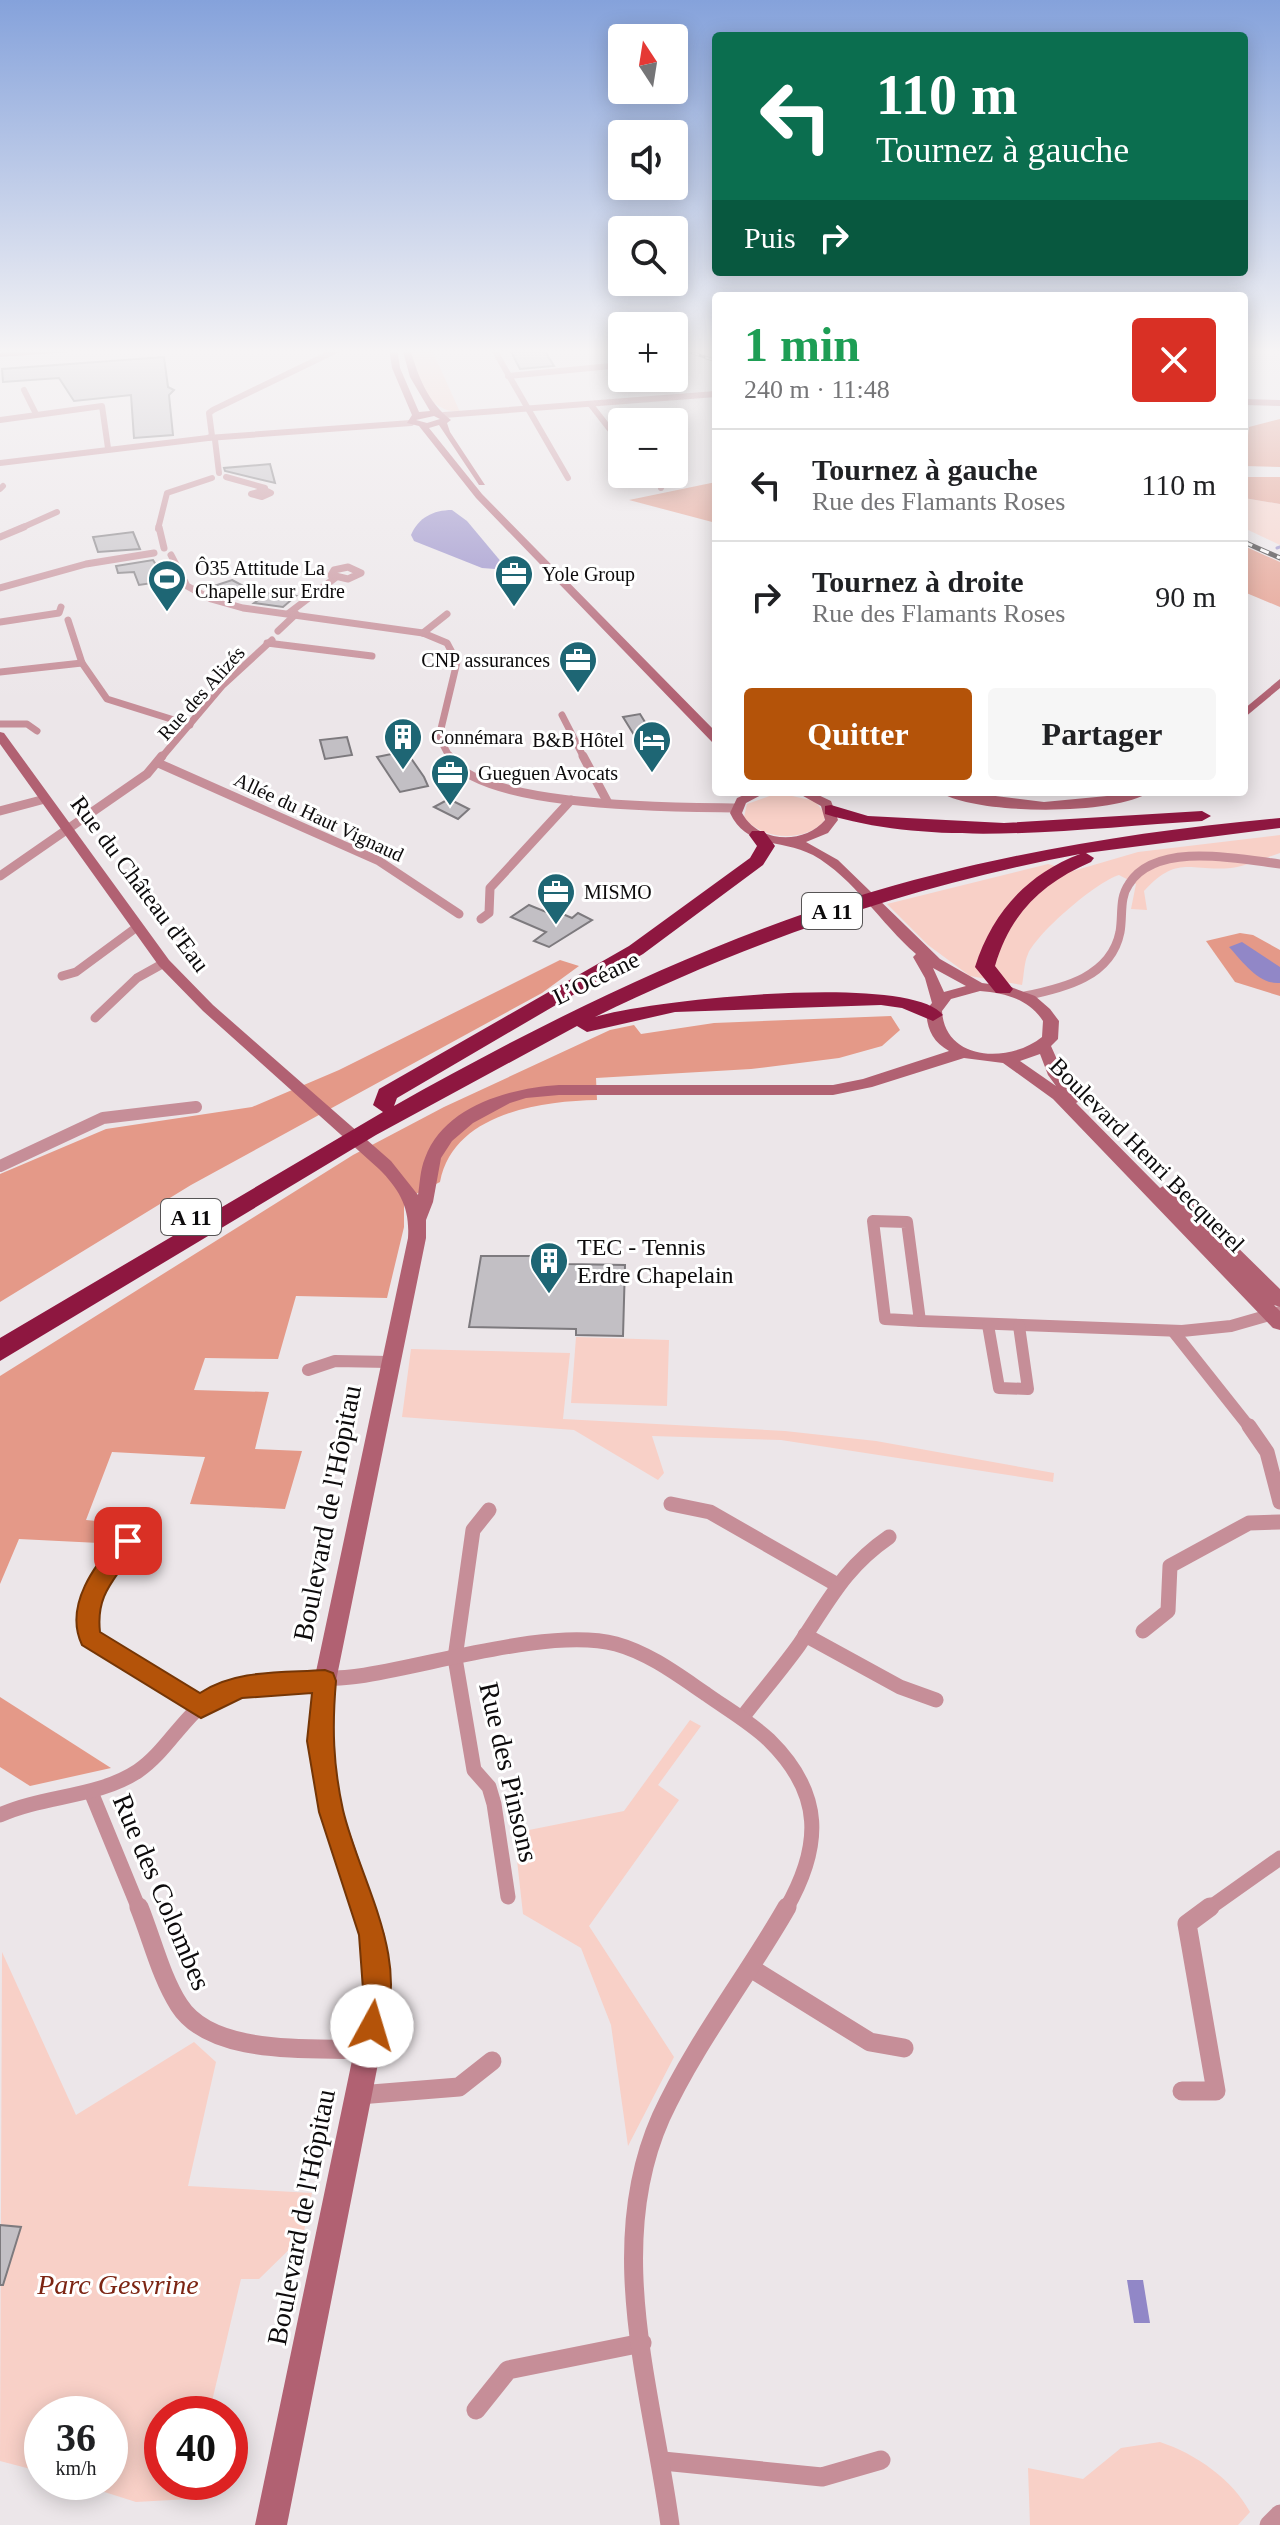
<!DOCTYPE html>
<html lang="fr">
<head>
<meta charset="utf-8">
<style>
  :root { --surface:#fff; --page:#f6f6f6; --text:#202124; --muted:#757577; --line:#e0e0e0; --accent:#b45309 }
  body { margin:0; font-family:"Times New Roman",serif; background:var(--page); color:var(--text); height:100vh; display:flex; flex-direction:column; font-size:30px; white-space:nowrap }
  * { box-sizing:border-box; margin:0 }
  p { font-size:26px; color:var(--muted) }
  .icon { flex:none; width:44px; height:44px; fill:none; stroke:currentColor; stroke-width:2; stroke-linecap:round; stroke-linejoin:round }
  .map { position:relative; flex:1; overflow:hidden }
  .sheet { position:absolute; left:712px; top:292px; width:536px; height:504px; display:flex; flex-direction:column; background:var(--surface); border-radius:8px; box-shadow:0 4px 20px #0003 }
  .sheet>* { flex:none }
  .top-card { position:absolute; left:712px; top:32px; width:536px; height:244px; border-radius:8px; box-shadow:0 4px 20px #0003; background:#0b6e4f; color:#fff; overflow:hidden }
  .needle { width:52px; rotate:348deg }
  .controls { position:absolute; left:608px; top:24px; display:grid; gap:16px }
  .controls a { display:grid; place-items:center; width:80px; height:80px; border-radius:8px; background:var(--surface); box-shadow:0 4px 20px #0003; font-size:40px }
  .speed { position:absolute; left:24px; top:2396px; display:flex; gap:16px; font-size:40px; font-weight:700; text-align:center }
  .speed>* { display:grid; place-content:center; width:104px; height:104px; border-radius:50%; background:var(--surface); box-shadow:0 4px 20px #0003; line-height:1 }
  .speed small { font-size:20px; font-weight:400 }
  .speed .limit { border:12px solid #d22; background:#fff; color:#111 }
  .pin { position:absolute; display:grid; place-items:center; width:68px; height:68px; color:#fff; margin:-34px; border-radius:16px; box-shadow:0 4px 12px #0006 }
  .me { position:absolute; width:88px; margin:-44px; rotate:6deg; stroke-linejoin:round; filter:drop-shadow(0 0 6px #0008) }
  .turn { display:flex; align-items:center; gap:28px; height:168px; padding:0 32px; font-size:36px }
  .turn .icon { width:104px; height:104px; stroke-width:2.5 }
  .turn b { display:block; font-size:56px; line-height:68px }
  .then { display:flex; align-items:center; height:76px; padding:0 32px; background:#0003; gap:16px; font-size:30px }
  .round { display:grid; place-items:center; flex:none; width:84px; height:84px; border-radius:8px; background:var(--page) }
  .head { display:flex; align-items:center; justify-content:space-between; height:136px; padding:0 32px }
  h1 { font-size:48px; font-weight:600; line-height:60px; color:#1e9e55 }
  .action { display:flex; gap:16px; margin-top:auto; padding:16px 32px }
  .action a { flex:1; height:92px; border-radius:8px; background:var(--accent); color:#fff; font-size:32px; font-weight:600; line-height:92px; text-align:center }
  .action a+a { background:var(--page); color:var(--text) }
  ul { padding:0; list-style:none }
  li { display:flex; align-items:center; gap:24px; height:112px; padding:0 32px; border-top:2px solid var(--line) }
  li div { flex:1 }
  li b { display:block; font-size:30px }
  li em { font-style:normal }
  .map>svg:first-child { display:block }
</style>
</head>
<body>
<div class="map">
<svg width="1280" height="2525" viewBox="0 0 1280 2525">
  <rect width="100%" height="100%" fill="#ece6e9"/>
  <!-- green -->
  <g fill="#f8d0c7">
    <path d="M411 348H431L460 412C428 412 414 379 411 348Z"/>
    <polygon points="1244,498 1280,504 1280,545 1244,528"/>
    <path d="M778 793 815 801 825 814 824 821C805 843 761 840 744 817L747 804Z"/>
    <path d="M1280 835V853C1265 858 1247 866 1231 868 1190 872 1178 854 1144 891L1147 910 1131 909 1136 884 1119 875C1096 882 1038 932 1028 954 1024 962 1024 976 1022 985L970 976 928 945 887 904 1048 864 1073 871 1138 852Z"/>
    <polygon points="576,1337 669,1340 667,1406 571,1403"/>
    <polygon points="411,1349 570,1353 563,1419 785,1431 876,1441 1054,1473 1053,1482 781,1440 652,1436 664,1473 658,1480 574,1430 402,1417"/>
    <polygon points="690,1720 701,1726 658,1785 679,1800 589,1926 674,2057 628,2146 611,2025 581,1948 523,1914 514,1833 624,1811"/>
    <polygon points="2,1952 76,2115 194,2042 216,2062 188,2186 312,2193 303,2236 259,2279 241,2279 209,2414 162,2414 162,2482 193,2482 189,2499 136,2502 73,2482 110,2482 110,2414 42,2414 42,2472 0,2461"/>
    <path d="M1160 2442C1196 2454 1232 2479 1250 2512L1238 2525H1030L1028 2468 1083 2479 1121 2448Z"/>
  </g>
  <!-- forest -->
  <g fill="#e49988">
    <polygon points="1280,419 1280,467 1244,466 1249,427"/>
    <polygon points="1244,477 1280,477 1280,504 1244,498"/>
    <polygon points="716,482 716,523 629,500"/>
    <polygon points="1244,546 1280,562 1280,607 1244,592"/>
    <polygon points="1240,933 1253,935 1280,950 1280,996 1235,982 1206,941"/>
    <polygon points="560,960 579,966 542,993 191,1185 0,1302 0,1174 106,1129 252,1107 339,1070"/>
    <path d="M891 1016 900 1030 882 1046 839 1058 751 1069 596 1078 597 1100C539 1101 453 1114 440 1182L404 1200V1227L387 1298 296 1296 278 1359 205 1358 194 1390 269 1392 255 1449 302 1451 285 1509 190 1504 205 1457 112 1452 86 1520 107 1522 99 1543 19 1539 0 1584V1376L353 1155 444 1107 610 1030 634 1025 641 1034 714 1023Z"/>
    <polygon points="0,1697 111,1768 30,1786 0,1767"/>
  </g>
  <!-- water -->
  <g fill="#9187c7">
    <path d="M452 510 467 521 508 570 482 568 414 541 411 535C418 518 433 510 452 510Z"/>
    <path d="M1242 942 1280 967V983C1259 985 1242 961 1229 947Z"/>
    <polygon points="1127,2280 1143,2280 1150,2323 1134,2323"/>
  </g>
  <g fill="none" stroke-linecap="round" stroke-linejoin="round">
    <!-- stream -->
    <polyline stroke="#9187c7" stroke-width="3" points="1277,548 1280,547"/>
  </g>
  <!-- building -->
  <g fill="#c2bfc4" stroke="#7d7a7e" stroke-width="2">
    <polygon points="509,348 543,348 554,366 520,369"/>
    <polygon points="164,357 168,387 174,390 169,395 173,435 134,438 131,395 74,401 59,378 3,382 2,369"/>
    <polygon points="270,464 275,483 225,471 224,468"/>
    <polygon points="133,532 140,549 98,552 93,537"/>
    <polygon points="153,560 166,581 139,585 134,572 118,573 116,566"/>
    <polygon points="232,580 251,590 233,596 214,586"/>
    <polygon points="270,592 278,593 296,596 283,607 254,603"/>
    <polygon points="640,714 648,727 657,740 639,743 623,717"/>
    <polygon points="347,737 352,755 325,759 320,740"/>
    <polygon points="406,751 424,777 428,786 400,792 377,757"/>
    <polygon points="449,799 469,809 458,819 434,807"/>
    <polygon points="529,905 551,914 556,911 572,918 578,913 592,920 549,947 534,941 546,932 511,917"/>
    <polygon points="481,1256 567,1256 567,1264 625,1265 623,1336 576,1335 576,1329 469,1327"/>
    <polygon points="0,2225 21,2227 3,2285 0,2285"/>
  </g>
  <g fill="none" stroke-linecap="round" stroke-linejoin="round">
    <!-- street-far5 -->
    <g stroke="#c68e98" stroke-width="6">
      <polyline points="341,348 213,410 209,413 212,436 208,438 411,423"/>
      <polyline points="493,348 568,478"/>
      <polyline points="508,376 611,366"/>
      <polyline points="24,390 36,414"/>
      <polyline points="1244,402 1280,403"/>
      <polyline points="591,405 622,445"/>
      <polyline points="444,415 716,394"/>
      <polyline points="0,420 102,406 108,448"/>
      <polyline points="215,440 219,473"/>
      <polyline points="0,463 208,438"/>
      <polyline points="644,474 649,480 662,484 661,488"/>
      <polyline points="226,477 265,488"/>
      <polyline points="0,489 3,486"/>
      <polygon points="265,490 271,493 262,497 251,494"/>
      <polyline points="19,529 57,512"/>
      <polyline points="158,529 167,493 212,478"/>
    </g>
    <!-- street-far4 -->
    <g stroke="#c68e98" stroke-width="7">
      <polyline points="159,527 164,548"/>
      <polyline points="0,537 24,527"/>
      <polyline points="171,555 187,586 211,599 243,608 423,633 447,643 457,662 439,737 450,758"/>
      <polygon points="348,567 361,573 348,579 331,575 334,570"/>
      <polyline points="0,588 86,564 154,553"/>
      <polyline points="289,613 335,578"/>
      <polyline points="68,620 82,663 107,699 190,725"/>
      <polyline points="0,622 59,613 61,607"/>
      <polyline points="278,631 296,614"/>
      <polyline points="423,633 447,614"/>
      <polyline points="267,643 372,656"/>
      <polyline points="0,672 82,663"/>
      <polyline points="562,715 584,758"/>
      <polyline points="0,724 27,724 37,731"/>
      <polyline points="161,758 222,686 272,640"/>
    </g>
    <!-- street-far3 -->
    <g stroke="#c68e98" stroke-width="9">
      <path d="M449 756C479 809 679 807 736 808"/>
      <polyline points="583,756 607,801"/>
      <polyline points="158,763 379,861 459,914"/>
      <polyline points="0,811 45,799"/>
      <polyline points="0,876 147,774 162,756"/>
      <polyline points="481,919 489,913 490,888 571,800"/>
      <polyline points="62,976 76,972 137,927"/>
      <path d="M1025 996C1064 988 1111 977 1120 932 1123 915 1119 898 1129 884 1156 841 1239 859 1280 864"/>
      <polyline points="95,1018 137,978 164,963"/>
    </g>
    <!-- street-far2 -->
    <g stroke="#c68e98" stroke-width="12">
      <polyline points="0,1166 103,1118 196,1107"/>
      <polygon points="873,1221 907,1222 920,1321 885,1319"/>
      <polyline points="920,1321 1182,1331 1231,1326 1280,1312"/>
      <polyline points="988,1325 999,1388 1028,1389 1019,1326"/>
      <polyline points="1173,1331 1250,1428"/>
      <polyline points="308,1370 335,1361 389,1362"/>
    </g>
    <!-- street-far1 -->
    <g stroke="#c68e98" stroke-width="15">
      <polyline points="1249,1426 1267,1452 1280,1502"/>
      <polyline points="671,1504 710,1512 834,1583"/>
      <polyline points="489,1510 473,1530 455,1658 474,1770 489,1787 494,1804 508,1897"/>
      <path d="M128 1541C103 1572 88 1598 90 1638L201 1707"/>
      <polyline points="1143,1631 1168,1611 1170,1566 1249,1523 1280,1522"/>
      <polyline points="805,1635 900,1687 936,1700"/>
      <path d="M742 1718C761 1693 781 1670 799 1645 829 1601 844 1568 889 1537"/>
      <polyline points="91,1792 139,1909"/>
      <path d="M0 1815C44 1795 97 1798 138 1771 170 1749 186 1709 221 1693 258 1676 318 1682 359 1676 429 1666 550 1627 616 1644 649 1653 678 1675 706 1694 727 1709 750 1722 769 1740 824 1794 822 1846 786 1909"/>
      <polyline points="1208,1909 1280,1858"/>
    </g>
    <!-- street -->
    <g stroke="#c68e98" stroke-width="19">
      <path d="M139 1907C152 1939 161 1977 179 2005 212 2057 312 2047 366 2050"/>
      <polyline points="752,1969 870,2042 904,2048"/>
      <polyline points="1182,2091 1216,2091 1187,1924 1210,1907"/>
      <polyline points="359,2095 459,2087 492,2061"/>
      <polyline points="476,2410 508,2370 642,2343"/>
      <polyline points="663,2461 822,2477 881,2460"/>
      <path d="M670 2525C652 2391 603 2247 661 2117 695 2043 747 1977 787 1907"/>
      <polyline points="1269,2525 1280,2514"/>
    </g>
    <!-- secondary -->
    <g fill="#b16172" fill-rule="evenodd">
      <polygon points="75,348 125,348 0,357 0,353"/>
      <path d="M389 348H397L400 368 419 412 430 411 410 377 402 348H410C418 377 428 402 451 420L447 423 450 432 485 485H479L439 425 429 428 482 494 716 732V743L712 742 476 498 419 426 407 423 412 415 392 368ZM434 416 440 419 427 423 416 420Z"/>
      <polygon points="1280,679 1280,688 1244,718 1244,709"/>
      <path d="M0 732 4 733 169 960 213 1005 391 1161 418 1195C420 1183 420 1170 425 1158 444 1106 510 1088 559 1085H833L863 1079 949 1051C932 1041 927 1029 926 1010L932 1003 925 978 913 957 916 954C881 924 854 878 813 855 783 839 747 849 730 813L737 798 751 792H767L746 803 742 813C758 843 804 845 825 820L821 806 796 792H812L831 801 838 820 828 833 806 842 838 860 940 959 982 983 1011 987 1035 996 1050 1009 1059 1021 1058 1039 1051 1046 1063 1073 1084 1098 1076 1103 1160 1188 1168 1183 1174 1185 1280 1289V1307L1274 1305 1280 1311V1330L1273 1328 1053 1099 1003 1063 964 1058 872 1087 833 1095H559L526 1098 510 1103 473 1123 452 1141 441 1158 433 1202 426 1220V1238L336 1681 331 1741 343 1812 385 1935 390 2003 287 2525H255L364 2003 359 1935 319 1812 307 1741 314 1681 408 1238C410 1208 400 1190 379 1169L203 1011 159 966 0 744ZM933 968 966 986 944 992ZM980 991C1005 993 1029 999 1043 1021L1042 1037C1010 1063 945 1062 942 1011L951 999ZM1040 1054 1048 1075 1056 1086 1020 1061Z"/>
      <path d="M940 792H963L1044 802 1149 792C1116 816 973 815 940 792Z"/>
    </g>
    <!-- highway -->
    <g fill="#8e1740" fill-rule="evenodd">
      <path d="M831 805 868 816 1004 823 1202 811 1211 816 1202 821C1084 828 939 849 825 814V806Z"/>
      <path d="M1280 818V828L1086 853 1094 858 1091 862C1042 883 1010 914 995 966L1013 989 1010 993H996L975 967C992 913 1027 874 1080 854 910 886 751 941 595 1017 648 1000 910 972 943 1015L933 1021 902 1008 881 1005 675 1012 587 1032 577 1026 376 1135 0 1361V1338L383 1112 373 1105 379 1089 629 946 750 858 757 846 749 835 752 831H764L775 846 763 865 643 954 397 1098 394 1106C540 1024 691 948 852 898 991 855 1135 831 1280 818Z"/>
    </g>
    <!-- rail-far1 casing -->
    <g stroke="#272426" stroke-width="3">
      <polyline id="rail-far1" points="679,348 716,361"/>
    </g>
    <!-- rail casing -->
    <g stroke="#272426" stroke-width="5">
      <polyline id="rail" points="1244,542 1280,558"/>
    </g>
    <!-- rail-far1 -->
    <use href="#rail-far1" stroke="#fff" stroke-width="2" stroke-dasharray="7" stroke-linecap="butt"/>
    <!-- rail -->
    <use href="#rail" stroke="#fff" stroke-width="3" stroke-dasharray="9" stroke-linecap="butt"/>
  </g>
  <!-- sky -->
  <linearGradient id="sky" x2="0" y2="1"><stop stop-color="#85a2db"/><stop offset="0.5" stop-color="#f6f4f5"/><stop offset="1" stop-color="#f6f4f5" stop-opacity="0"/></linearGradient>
  <rect width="1280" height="702" fill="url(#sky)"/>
  <!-- route -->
  <path fill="#b45309" stroke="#753606" stroke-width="2" d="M128 1532 135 1535 138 1541C122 1576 95 1588 100 1632L200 1693C235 1669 283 1673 325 1670L333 1673 336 1681C332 1727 333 1764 343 1810 360 1882 413 1960 381 2036L372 2040 362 2036 358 2026 364 2003 359 1935 319 1812 307 1741 312 1693 242 1698 201 1718 82 1645C63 1605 96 1564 120 1535Z"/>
  <!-- icons -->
  <defs>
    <g id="office-pin" transform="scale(2)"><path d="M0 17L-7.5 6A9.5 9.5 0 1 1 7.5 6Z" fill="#1e6674" stroke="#fff"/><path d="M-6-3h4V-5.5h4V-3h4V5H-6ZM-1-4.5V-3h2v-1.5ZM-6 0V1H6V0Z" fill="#fff"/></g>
    <g id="stadium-pin" transform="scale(2)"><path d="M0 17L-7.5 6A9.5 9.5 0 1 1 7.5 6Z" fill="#1e6674" stroke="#fff"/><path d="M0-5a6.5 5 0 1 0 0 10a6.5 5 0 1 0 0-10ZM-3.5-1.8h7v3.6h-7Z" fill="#fff"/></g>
    <g id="building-pin" transform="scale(2)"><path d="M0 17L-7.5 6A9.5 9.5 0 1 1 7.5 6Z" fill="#1e6674" stroke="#fff"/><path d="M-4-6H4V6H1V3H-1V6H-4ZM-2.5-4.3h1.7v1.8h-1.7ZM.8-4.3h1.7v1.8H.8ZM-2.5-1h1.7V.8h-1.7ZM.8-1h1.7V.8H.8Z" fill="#fff"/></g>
    <g id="hotel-pin" transform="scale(2)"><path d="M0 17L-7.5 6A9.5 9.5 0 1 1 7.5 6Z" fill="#1e6674" stroke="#fff"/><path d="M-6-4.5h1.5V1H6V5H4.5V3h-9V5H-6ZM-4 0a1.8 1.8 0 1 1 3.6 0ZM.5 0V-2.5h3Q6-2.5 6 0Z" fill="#fff"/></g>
  </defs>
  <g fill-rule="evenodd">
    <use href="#office-pin" x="514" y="574"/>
    <use href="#stadium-pin" x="167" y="579"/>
    <use href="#office-pin" x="578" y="660"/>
    <use href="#building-pin" x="403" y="737"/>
    <use href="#hotel-pin" x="652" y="740"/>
    <use href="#office-pin" x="450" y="773"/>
    <use href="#office-pin" x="556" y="892"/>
    <use href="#building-pin" x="549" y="1261"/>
  </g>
  <g text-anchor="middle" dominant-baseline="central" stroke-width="6" stroke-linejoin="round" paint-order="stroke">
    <!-- far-poi labels -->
    <g font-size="20" fill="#0d0b0c" stroke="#fff" text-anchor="start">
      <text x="195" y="568">Ô35 Attitude La<tspan x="195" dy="23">Chapelle sur Erdre</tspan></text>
      <text x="542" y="574">Yole Group</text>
      <text x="550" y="660" text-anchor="end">CNP assurances</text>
      <text x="431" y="737">Connémara</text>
      <text x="624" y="740" text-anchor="end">B&amp;B Hôtel</text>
      <text x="478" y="773">Gueguen Avocats</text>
      <text x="584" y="892">MISMO</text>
    </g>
    <!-- far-street labels -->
    <g font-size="20" fill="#0d0b0c" stroke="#fff">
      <text transform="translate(201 693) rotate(-48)">Rue des Alizés</text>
      <text transform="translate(319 817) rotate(25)">Allée du Haut Vignaud</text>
    </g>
    <!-- shield labels -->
    <g fill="#fff" stroke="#565455" stroke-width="2">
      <rect x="802" y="893" width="60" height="36" rx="6"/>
      <rect x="161" y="1199" width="60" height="36" rx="6"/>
    </g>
    <g font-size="22" font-weight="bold" fill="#0d0b0c">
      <text x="832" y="911">A 11</text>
      <text x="191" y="1217">A 11</text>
    </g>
    <!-- street labels -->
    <g font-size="24" fill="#0d0b0c" stroke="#fff">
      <text transform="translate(140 884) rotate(53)">Rue du Château d'Eau</text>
      <text transform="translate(596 978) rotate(-26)">L’Océane</text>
      <text transform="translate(1147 1155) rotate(45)">Boulevard Henri Becquerel</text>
    </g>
    <!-- poi labels -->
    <g font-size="24" fill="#0d0b0c" stroke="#fff" text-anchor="start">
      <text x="577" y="1247">TEC - Tennis<tspan x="577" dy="28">Erdre Chapelain</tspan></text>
    </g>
    <!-- near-street labels -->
    <g font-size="28" fill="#0d0b0c" stroke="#fff">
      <text transform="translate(327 1513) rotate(-79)">Boulevard de l'Hôpitau</text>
      <text transform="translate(509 1772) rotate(77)">Rue des Pinsons</text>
      <text transform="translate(162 1892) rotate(67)">Rue des Colombes</text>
      <text transform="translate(301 2217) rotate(-79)">Boulevard de l'Hôpitau</text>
    </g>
    <!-- near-park labels -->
    <g font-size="28" font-style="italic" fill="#7c2513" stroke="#fff">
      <text x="118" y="2284">Parc Gesvrine</text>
    </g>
  </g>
</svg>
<div class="controls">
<a><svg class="needle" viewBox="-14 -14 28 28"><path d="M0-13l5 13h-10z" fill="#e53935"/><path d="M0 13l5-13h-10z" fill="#757577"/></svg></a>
<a><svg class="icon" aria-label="sound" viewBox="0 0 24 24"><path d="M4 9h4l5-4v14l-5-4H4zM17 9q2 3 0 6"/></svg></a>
<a><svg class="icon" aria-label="search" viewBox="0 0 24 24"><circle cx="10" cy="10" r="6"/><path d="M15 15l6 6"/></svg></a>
<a>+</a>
<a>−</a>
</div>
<div class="speed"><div>36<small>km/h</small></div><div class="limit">40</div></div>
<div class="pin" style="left:128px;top:1541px;background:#d93025"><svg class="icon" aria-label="arrive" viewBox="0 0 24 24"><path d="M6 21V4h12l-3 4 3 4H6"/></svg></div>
<svg class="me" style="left:372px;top:2026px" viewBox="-20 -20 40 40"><circle r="19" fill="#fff"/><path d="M0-13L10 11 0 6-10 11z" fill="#b45309"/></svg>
<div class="top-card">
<div class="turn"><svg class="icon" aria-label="left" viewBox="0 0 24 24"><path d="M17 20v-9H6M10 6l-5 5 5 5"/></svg><div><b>110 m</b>Tournez à gauche</div></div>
<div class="then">Puis<svg class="icon" aria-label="right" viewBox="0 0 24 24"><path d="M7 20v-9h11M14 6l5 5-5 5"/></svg></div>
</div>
<section class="sheet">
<div class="head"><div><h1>1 min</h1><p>240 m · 11:48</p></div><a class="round" style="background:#d93025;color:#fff"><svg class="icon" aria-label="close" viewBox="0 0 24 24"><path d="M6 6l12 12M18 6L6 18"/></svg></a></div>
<ul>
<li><svg class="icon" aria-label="left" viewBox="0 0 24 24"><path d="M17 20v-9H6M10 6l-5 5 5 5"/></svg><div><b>Tournez à gauche</b><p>Rue des Flamants Roses</p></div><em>110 m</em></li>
<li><svg class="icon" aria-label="right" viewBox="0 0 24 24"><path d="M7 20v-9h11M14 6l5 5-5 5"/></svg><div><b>Tournez à droite</b><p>Rue des Flamants Roses</p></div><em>90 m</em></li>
</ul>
<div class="action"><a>Quitter</a><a>Partager</a></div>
</section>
</div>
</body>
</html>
